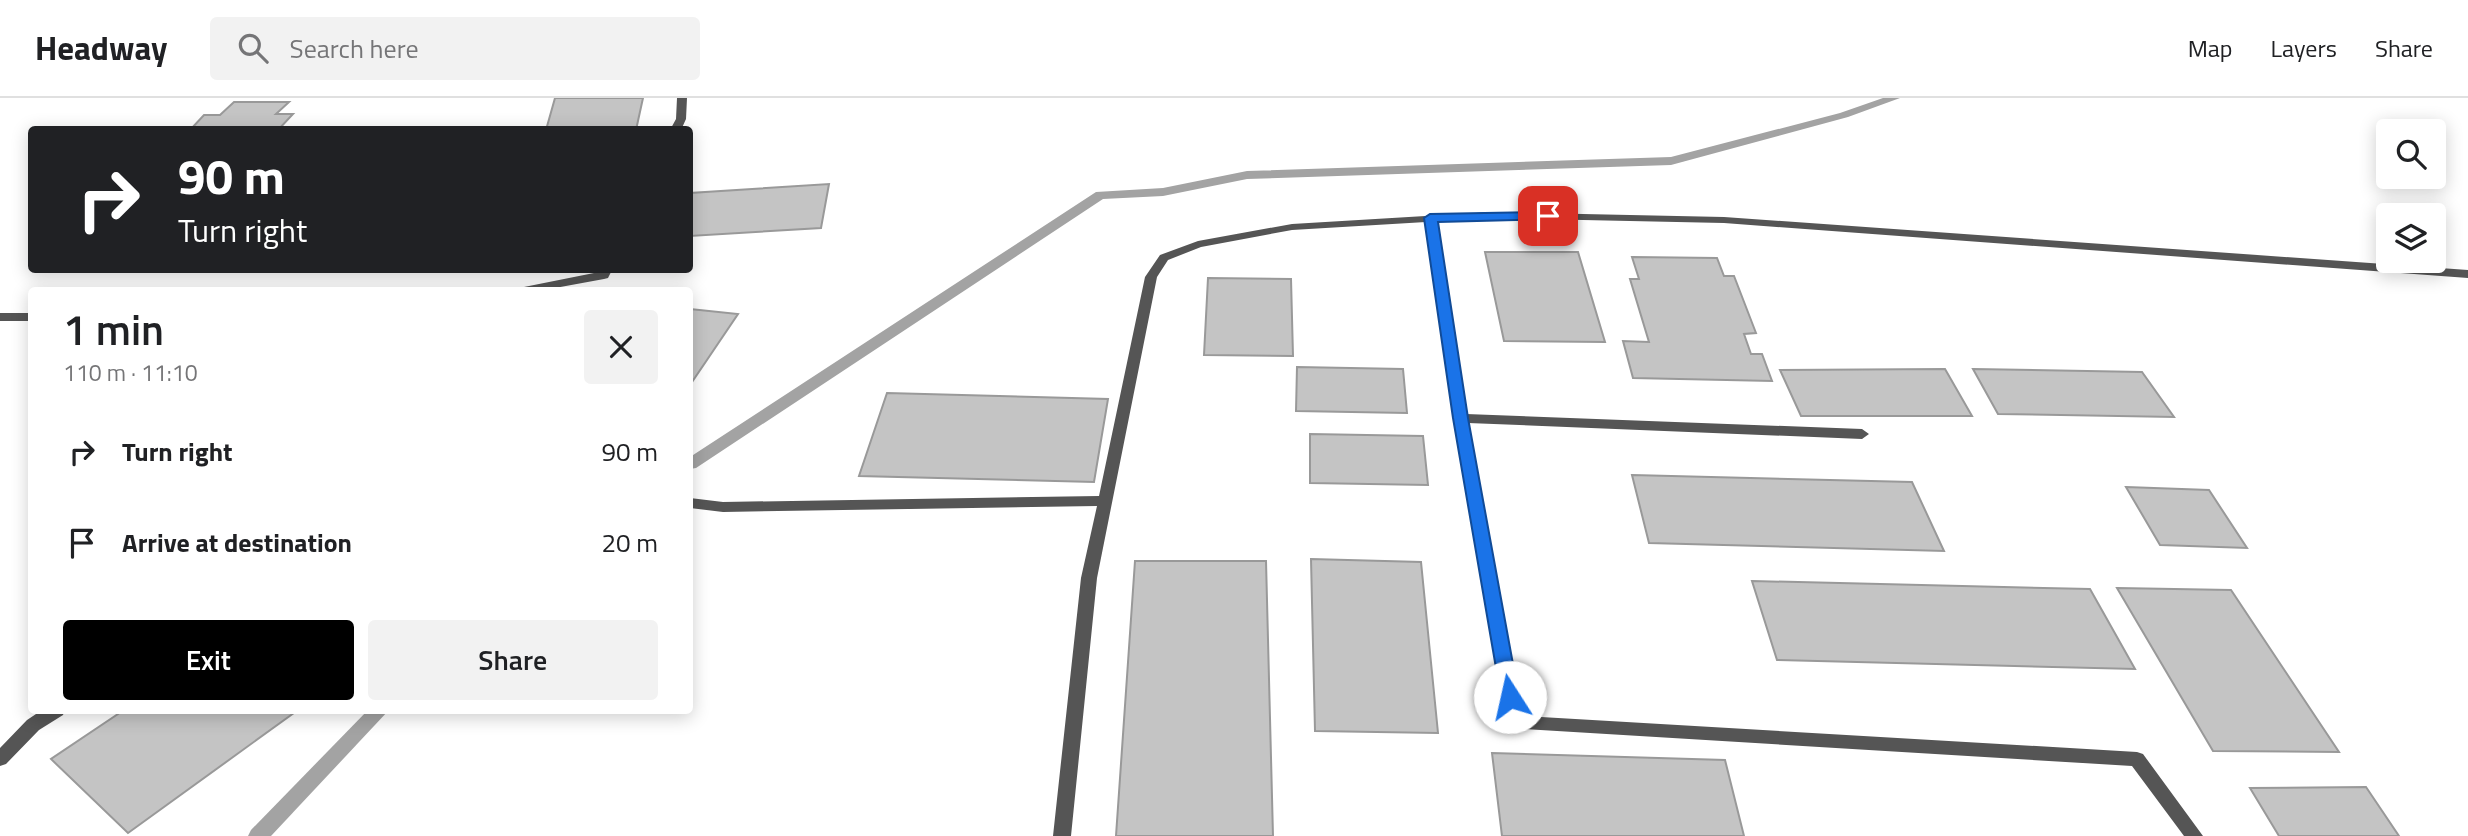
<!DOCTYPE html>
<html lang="en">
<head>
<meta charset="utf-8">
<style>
  :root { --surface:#fff; --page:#f2f2f2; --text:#202124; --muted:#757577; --line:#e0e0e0; --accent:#000 }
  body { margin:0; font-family:"Titillium Web",sans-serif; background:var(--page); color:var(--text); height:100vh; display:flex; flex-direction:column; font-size:26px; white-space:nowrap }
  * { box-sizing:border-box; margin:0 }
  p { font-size:23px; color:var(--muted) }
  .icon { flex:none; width:38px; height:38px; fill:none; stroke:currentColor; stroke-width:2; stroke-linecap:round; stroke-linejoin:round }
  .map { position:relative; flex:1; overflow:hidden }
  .drawer { position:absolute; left:28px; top:189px; width:665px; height:427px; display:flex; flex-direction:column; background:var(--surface); border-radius:7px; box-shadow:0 4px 18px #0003 }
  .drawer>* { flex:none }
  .guide { position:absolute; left:28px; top:28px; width:665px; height:147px; border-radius:7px; box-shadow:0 4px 18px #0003; background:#202124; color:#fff; overflow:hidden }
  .buttons { position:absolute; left:2376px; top:21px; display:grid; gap:14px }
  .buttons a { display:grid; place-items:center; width:70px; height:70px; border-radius:7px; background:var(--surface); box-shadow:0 4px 18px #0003; font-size:35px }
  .pin { position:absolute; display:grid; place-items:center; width:60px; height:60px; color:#fff; margin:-30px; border-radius:14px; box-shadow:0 4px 10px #0006 }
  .me { position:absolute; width:77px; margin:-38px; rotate:350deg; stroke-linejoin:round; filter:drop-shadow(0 0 5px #0008) }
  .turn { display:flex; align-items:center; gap:24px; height:147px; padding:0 35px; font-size:32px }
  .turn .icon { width:91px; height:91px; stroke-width:2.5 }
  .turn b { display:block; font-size:49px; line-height:60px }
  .round { display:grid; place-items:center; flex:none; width:74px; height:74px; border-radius:7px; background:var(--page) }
  .overview { display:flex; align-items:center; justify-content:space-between; height:119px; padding:0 35px }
  h1 { font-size:42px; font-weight:600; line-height:52px }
  .primary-button { display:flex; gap:14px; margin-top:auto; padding:14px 35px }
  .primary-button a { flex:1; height:80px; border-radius:7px; background:var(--accent); color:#fff; font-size:28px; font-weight:600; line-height:80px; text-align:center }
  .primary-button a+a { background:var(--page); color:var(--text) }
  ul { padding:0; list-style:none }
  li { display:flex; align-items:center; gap:21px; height:91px; padding:0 35px }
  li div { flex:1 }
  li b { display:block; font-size:26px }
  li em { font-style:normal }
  header { display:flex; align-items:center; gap:42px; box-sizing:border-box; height:98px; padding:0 35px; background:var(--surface); border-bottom:2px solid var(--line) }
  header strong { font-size:33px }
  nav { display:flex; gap:38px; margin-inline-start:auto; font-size:24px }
  .search { width:490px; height:63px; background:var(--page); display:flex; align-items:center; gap:18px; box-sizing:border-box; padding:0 24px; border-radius:7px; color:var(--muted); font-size:26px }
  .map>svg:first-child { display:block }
</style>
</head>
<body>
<header>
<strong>Headway</strong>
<div class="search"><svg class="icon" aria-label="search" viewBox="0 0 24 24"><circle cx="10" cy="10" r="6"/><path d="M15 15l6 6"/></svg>Search here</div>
<nav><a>Map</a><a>Layers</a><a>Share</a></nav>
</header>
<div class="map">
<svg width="2468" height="738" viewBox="0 0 2468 738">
  <rect width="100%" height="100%" fill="#fff"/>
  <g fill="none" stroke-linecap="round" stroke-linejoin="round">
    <!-- stream -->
    <g fill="#a3a3a3" fill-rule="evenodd">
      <polygon points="1883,0 1900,0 1848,19 1671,67 1247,81 1163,98 1103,101 696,370 690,371 690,359 1096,94 1163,90 1247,73 1671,59 1840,15"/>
      <polygon points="368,612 389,612 271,738 248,738 251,732"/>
    </g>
  </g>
  <!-- building -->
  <g fill="#c4c4c4" stroke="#999" stroke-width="2">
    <polygon points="555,0 643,0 636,32 546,32"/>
    <polygon points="234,4 289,4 276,16 293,16 278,32 190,32 204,17 220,17"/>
    <polygon points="829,86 821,130 690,138 690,95"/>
    <polygon points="1485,154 1578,154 1605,244 1504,243"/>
    <polygon points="1632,159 1717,160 1724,178 1734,178 1756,235 1744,236 1751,256 1762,256 1772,283 1633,280 1623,243 1649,244 1630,181 1639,181"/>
    <polygon points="1208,180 1291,181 1293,258 1204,257"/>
    <polygon points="690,211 738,216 690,287"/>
    <polygon points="1297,269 1403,271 1407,315 1296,313"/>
    <polygon points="1945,271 1972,318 1801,318 1780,272"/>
    <polygon points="1973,271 2142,274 2174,319 1998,316"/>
    <polygon points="887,295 1108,301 1094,384 859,378"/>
    <polygon points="1310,336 1423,338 1428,387 1310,385"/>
    <polygon points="1632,377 1912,384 1944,453 1649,445"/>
    <polygon points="2126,389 2209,392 2247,450 2160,447"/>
    <polygon points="1311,461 1421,464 1438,635 1315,633"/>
    <polygon points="1135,463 1266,463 1273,738 1116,738"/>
    <polygon points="1752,483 2090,491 2135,571 1777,562"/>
    <polygon points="2117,490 2231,492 2339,654 2213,653"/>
    <polygon points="124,612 298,612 128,735 51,661"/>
    <polygon points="1492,655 1725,662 1744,738 1502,738"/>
    <polygon points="2366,689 2399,738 2279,738 2250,690"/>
  </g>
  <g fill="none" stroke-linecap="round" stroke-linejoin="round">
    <!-- minor -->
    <g fill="#555" fill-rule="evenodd">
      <polygon points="677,0 687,0 686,21 681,32 670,32 676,21"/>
      <polygon points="1492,114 1724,119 2468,172 2468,180 1724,125 1492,120 1437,124 1466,316 1862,331 1869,336 1862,341 1468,325 1522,618 2137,654 2143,656 2203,738 2184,738 2132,668 1509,630 1453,320 1426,124 1292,132 1201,149 1168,162 1157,179 1097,480 1071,738 1053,738 1081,480 1097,408 723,414 690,410 690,400 723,404 1099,398 1145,179 1160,157 1198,143 1292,126"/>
      <polygon points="600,172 612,172 608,180 604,181 544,192 522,192 524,189 599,174"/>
      <rect x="0" y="215" width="32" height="8"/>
      <polygon points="42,612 65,612 63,617 39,632 6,666 0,668 0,650 27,622"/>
    </g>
  </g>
  <!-- route -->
  <polygon fill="#1a73e8" stroke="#114b97" stroke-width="2" points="1548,114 1552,115 1552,121 1438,124 1468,320 1519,599 1517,605 1510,607 1503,605 1501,599 1453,320 1424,120 1430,116"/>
</svg>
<div class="buttons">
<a><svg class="icon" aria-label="search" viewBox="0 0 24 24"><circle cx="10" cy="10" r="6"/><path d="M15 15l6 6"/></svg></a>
<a><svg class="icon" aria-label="layers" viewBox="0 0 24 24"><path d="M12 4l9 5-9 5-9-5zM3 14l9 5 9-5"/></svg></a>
</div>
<div class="pin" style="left:1548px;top:118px;background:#d93025"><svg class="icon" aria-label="arrive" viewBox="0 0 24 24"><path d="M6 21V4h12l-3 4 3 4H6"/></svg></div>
<svg class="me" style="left:1510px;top:599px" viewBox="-20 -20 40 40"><circle r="19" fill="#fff"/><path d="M0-13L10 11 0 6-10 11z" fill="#1a73e8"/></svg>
<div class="guide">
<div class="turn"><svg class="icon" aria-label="right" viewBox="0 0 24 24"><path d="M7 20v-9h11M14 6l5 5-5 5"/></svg><div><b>90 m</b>Turn right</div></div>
</div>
<section class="drawer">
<div class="overview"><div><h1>1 min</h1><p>110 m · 11:10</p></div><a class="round"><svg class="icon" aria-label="close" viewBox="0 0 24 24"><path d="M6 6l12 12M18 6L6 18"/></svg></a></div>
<ul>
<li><svg class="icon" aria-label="right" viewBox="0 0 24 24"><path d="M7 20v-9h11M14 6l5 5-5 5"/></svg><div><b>Turn right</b></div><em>90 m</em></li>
<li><svg class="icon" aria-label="arrive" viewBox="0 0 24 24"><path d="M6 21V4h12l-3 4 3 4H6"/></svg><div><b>Arrive at destination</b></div><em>20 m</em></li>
</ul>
<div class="primary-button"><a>Exit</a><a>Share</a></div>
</section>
</div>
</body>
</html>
